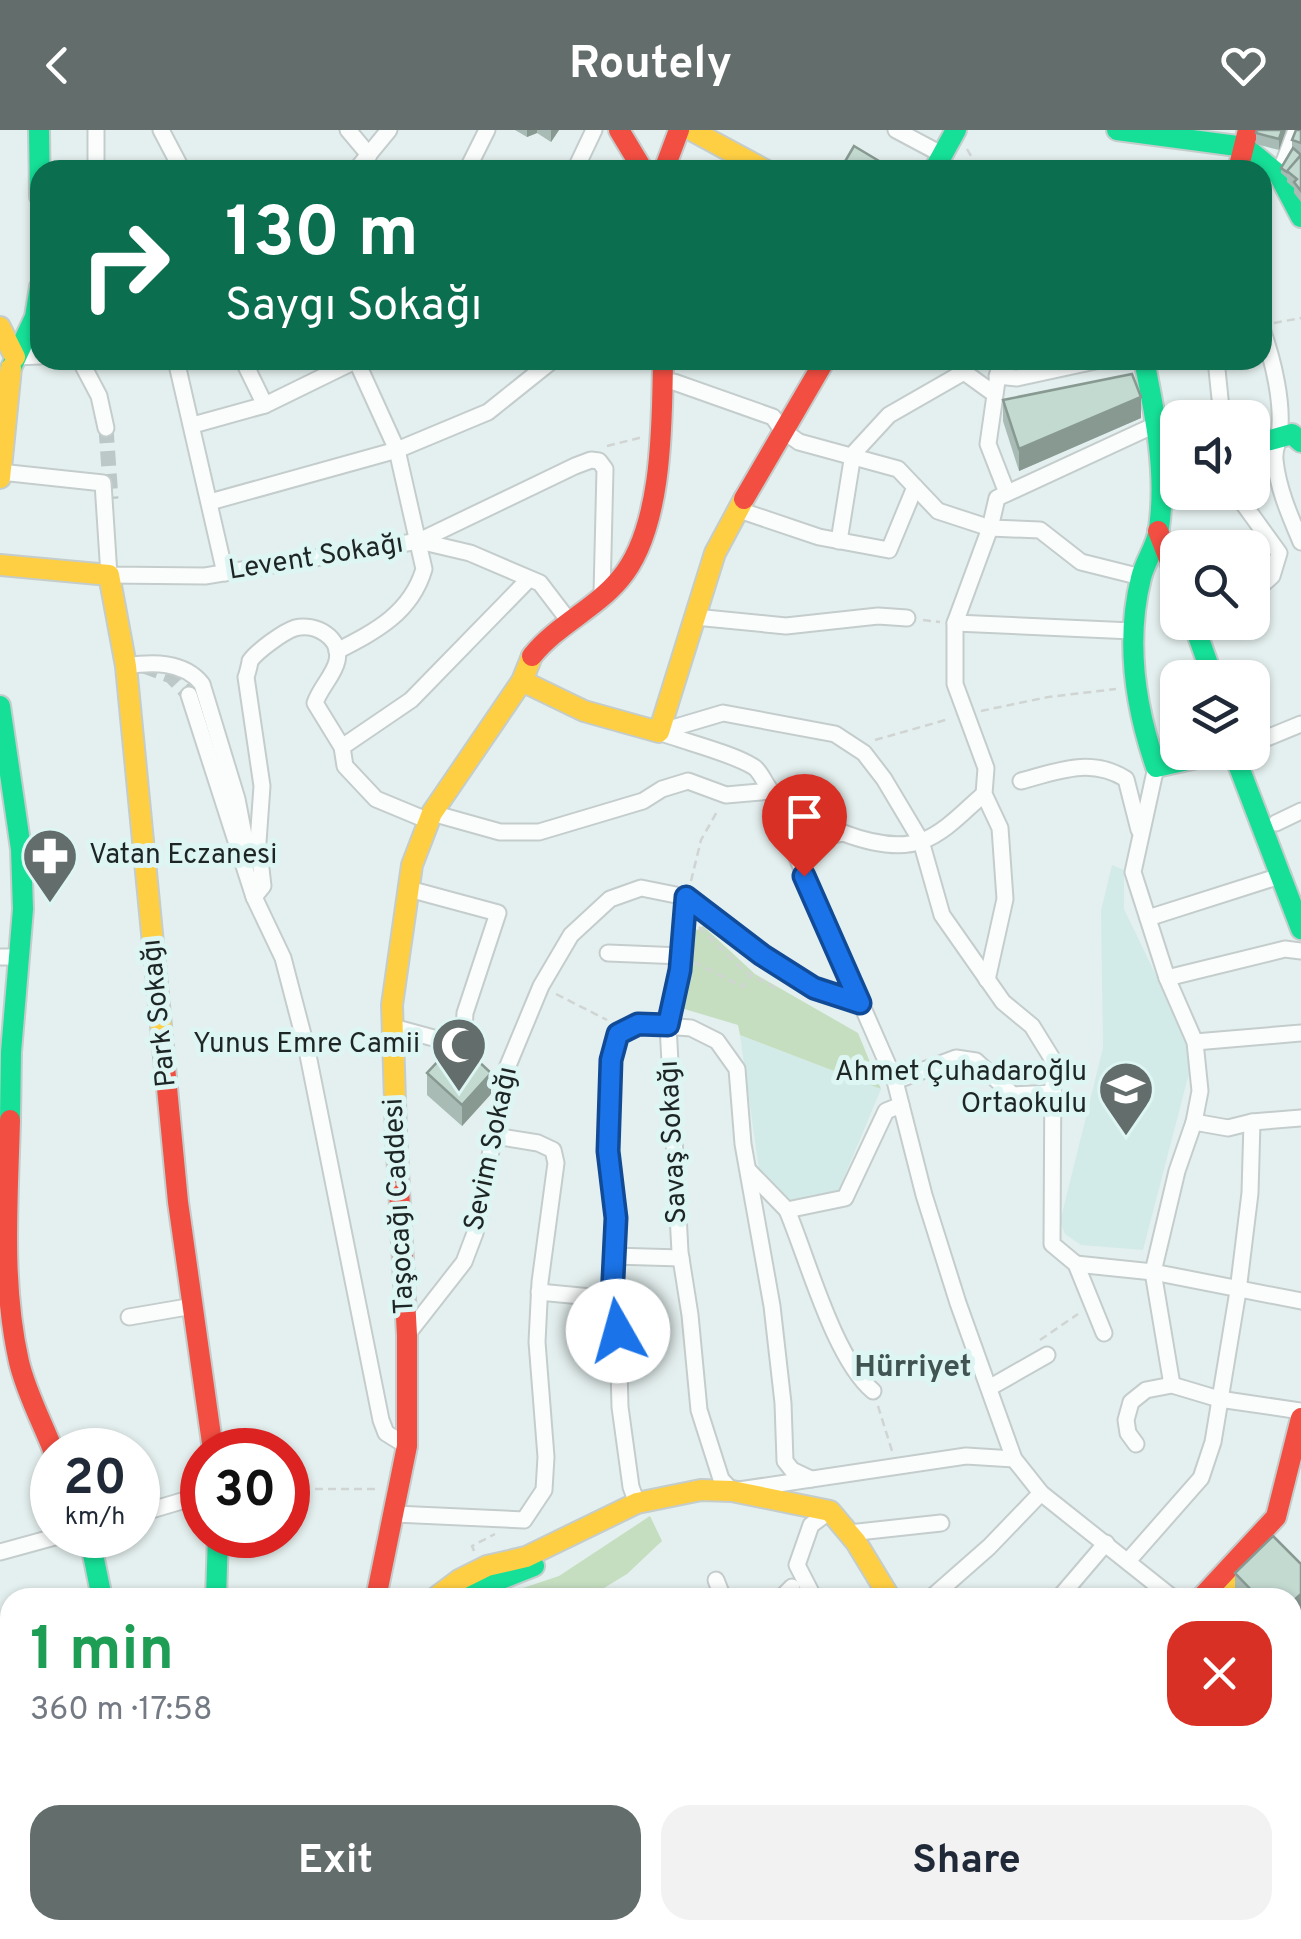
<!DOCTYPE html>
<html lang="en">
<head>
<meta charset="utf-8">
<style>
  :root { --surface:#fff; --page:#f2f2f3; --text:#1f2937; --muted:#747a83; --accent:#636d6c }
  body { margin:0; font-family:Overpass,sans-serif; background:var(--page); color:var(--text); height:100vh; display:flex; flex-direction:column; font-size:38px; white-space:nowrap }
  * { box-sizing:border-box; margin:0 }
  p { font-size:32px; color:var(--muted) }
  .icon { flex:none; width:55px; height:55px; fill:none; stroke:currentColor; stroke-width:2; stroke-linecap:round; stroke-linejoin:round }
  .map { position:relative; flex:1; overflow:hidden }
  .details { position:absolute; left:0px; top:1458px; width:1302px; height:352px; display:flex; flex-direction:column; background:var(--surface); border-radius:30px 30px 0 0; box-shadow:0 2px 8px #0004 }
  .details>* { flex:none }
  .banner { position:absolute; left:30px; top:30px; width:1242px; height:210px; border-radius:30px; box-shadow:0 2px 8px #0004; background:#0b6e4f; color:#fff; overflow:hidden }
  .buttons { position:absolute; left:1160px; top:270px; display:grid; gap:20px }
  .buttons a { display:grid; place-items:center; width:110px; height:110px; border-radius:20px; background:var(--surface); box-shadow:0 2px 8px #0004; font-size:50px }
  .speed { position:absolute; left:30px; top:1298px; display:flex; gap:20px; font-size:50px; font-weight:700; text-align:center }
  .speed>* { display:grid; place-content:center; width:130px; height:130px; border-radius:50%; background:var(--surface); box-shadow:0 2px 8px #0004; line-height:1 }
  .speed small { font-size:25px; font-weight:400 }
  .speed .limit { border:15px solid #d22; background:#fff; color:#111 }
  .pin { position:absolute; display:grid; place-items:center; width:85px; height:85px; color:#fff; margin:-102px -42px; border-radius:50% 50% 50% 0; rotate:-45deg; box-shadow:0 0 10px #0007 }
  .pin .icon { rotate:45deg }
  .me { position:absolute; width:110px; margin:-55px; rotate:353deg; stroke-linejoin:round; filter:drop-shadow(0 0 8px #0008) }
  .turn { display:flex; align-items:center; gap:35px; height:210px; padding:0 30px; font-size:45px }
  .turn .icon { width:130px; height:130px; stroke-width:2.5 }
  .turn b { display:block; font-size:70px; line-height:85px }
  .round { display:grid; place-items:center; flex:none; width:105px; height:105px; border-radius:30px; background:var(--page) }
  .head { display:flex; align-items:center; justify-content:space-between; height:170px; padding:0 30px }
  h1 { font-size:60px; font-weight:700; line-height:75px; color:#1e9e55 }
  .button { display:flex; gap:20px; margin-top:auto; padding:20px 30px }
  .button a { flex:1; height:115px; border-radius:30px; background:var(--accent); color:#fff; font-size:40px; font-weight:700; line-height:115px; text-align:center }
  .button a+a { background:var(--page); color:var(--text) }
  header { display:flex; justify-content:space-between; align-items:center; height:130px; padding:0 30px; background:var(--accent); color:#fff; font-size:45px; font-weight:700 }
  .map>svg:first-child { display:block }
</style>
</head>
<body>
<header><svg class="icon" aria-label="back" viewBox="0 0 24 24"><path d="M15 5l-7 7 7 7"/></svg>Routely<svg class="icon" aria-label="heart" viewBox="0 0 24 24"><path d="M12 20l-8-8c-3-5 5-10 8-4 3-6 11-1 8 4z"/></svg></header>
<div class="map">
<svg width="1301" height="1809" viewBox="0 0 1301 1809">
  <rect width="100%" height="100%" fill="#e4f0ef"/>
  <!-- built -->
  <g fill="#d3ebe8">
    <polygon points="1112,735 1124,740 1124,779 1194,924 1143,1120 1081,1115 1065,1104 1060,1092 1103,918 1101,781"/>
    <polygon points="740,905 881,959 838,1062 791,1070 759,1040"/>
  </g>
  <!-- green -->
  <g fill="#c5dec0">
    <polygon points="688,792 697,800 703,796 755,844 858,903 881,959 740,905 738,895 681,878"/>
    <polygon points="650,1386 662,1411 627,1444 604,1458 607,1467 496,1467 559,1446"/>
  </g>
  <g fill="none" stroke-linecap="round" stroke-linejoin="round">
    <!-- street-tunnel -->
    <g stroke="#bcc8c7" stroke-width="15" stroke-dasharray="15 8" stroke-linecap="butt">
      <polyline points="106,298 111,369"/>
      <polyline points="144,536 171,546 189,565"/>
    </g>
    <!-- street casing -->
    <g stroke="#c4cdcc" stroke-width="19">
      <g id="street">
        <polyline points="161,0 182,40"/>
        <polyline points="348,0 369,25"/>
        <polyline points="896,0 943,25"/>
        <polyline points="96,40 96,0"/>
        <polyline points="356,40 389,0"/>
        <polyline points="467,40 487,0"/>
        <polyline points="575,40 594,0"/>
        <polyline points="1279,45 1296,0"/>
        <path d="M1262 199C1273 230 1284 274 1279 307 1277 316 1274 321 1275 330 1278 359 1290 386 1301 412"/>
        <polyline points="15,227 40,226"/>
        <polyline points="80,230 99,266 106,298"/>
        <polyline points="176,230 225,443"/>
        <polyline points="243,230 265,275"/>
        <polyline points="956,230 964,242 993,263"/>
        <polyline points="1000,230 988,314 1007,363"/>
        <polyline points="1216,230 1222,288"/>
        <polyline points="997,246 1017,248 1100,230"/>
        <polyline points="674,252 773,287 782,300 799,312 898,339 938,381 990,398 1040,400 1081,432 1141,447"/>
        <polyline points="193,295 265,275 357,230"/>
        <polyline points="0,342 103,353 109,445 205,446 419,411 575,336 591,330 599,331 605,339 602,464"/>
        <polyline points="1235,362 1279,423 1272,446 1252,464"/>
        <polyline points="210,372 397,320 488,282 553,230"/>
        <polyline points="739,380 819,407 889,420 915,357"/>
        <polyline points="419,411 470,423 540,453 569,491"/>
        <polyline points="839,411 853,324 889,285 964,242"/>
        <polyline points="695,487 786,496 878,486 907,488"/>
        <polyline points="955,493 1132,501"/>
        <path d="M337 521C376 501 411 483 424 439L397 320 356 230"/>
        <path d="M126 536C152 532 184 531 202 554L237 669 249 731"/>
        <polyline points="189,565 254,767 283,828 307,920 381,1290 386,1303 407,1316"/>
        <polyline points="659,602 723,583 835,604 864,623 884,649 921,711 942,785 1003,872 1032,896 1053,930 1052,1114 1076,1134 1104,1203"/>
        <path d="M659 602C685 612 732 623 754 637 762 643 765 655 772 662 805 691 879 726 922 711 946 702 965 680 984 664"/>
        <polyline points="1252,614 1301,594"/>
        <polyline points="342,617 411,570 529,449"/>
        <polyline points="1156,637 1133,742 1167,848 1195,912 1200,961 1194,992 1177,1041 1153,1142 1172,1255"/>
        <path d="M1021 651C1058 641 1091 627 1126 649L1139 700"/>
        <polyline points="432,683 500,702 539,702 643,671 662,659 688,651 726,665 771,661"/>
        <polyline points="1276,693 1301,681"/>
        <polyline points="843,703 791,714 895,951 924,1065 958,1173 1014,1329 1041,1363 1173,1468"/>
        <polyline points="409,759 498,783 465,883 463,916"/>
        <path d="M254 767 263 756 258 712 262 656 246 547C247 545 250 533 250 531 257 521 283 502 295 498 315 493 342 507 337 531 334 545 320 558 315 573L342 617 345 636 376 669 429 691"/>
        <polyline points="686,767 680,839 668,895 680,1122 690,1185 699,1280 721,1349 732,1361 966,1326 1014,1329"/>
        <polyline points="1148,788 1283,745"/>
        <polyline points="608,823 682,826"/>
        <polyline points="0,827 19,827"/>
        <polyline points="1167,848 1285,819 1301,821"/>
        <polyline points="987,850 1005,769 1000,698 984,664 986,638 955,554 955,493 990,398 997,368 1157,294"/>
        <polyline points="393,897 463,916"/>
        <polyline points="1195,912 1301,903"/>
        <polyline points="895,951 956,928 976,931 1013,965 1054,963"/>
        <polyline points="1194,992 1228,998 1252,992 1301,988"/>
        <polyline points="750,1042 787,1080 845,1068 886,981 901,975"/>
        <path d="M787 1080C808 1130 834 1228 873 1261"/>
        <polyline points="613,1126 681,1128"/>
        <polyline points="1076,1134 1153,1142 1301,1171"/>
        <polyline points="539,1162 612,1169"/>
        <polyline points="129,1187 193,1176"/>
        <polyline points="407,1205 464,1132 475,1103 507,938 541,856 571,805 610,769 641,758 686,767 761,825 814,858 861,873"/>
        <polyline points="989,1258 1047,1225"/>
        <polyline points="1136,1314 1128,1303 1126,1290 1131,1272 1146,1260 1172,1255 1219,1269 1301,1281"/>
        <polyline points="288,1359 299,1359"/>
        <polyline points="637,1373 631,1357 620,1277 618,1201 612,1169 616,1088 610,1051 609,971 611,931 618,904 638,894 691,898 717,911 737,939 743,1014 772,1176 783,1273 785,1331 792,1340 811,1349"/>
        <polyline points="138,1384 202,1365"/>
        <polyline points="395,1384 524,1390 544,1360 546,1327 537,1212 540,1152 556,1033 553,1020 538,1013 495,1006"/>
        <polyline points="849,1403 941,1393"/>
        <polyline points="0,1422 62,1405"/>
        <polyline points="1128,1431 1201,1348 1213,1312 1238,1161 1250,1063 1252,992"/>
        <polyline points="716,1450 723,1468"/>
        <polyline points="781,1468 792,1457"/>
        <polyline points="814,1468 797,1435 811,1395 830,1381"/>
        <polyline points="931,1468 989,1417 1041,1363"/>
        <polyline points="1059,1468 1106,1413"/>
        <polyline points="1292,1520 1301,1515"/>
        <polyline points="0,1683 10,1685"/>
        <polyline points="1292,1698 1301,1680"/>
        <polyline points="476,1800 477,1809"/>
        <polyline points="723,1800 731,1809"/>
        <polyline points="797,1800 799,1809"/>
        <polyline points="1056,1800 1068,1809"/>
        <polyline points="1158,1800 1170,1809"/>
        <polyline points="39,1809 39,1800"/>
        <polyline points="412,1809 414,1800"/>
        <polyline points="584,1809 587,1800"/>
      </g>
    </g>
    <!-- fast casing -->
    <g stroke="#c4cdcc" stroke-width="24">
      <g id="fast">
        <polyline points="39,0 40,66"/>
        <polyline points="1117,0 1245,17 1279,45 1301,87"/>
        <polyline points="934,40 956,0"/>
        <path d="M1144 230C1155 284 1167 342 1159 398 1157 416 1145 431 1141 448 1125 512 1135 576 1156 637L1224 622"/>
        <polyline points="11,238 35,187 40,157"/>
        <polyline points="1252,315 1292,304 1301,312"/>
        <polyline points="1193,492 1213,548"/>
        <polyline points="0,576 21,719 23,779 11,922 10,990"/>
        <polyline points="1239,622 1239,637 1301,799"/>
        <polyline points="89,1405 102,1468"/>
        <polyline points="458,1466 534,1436"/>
        <polyline points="216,1468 218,1405"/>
        <polyline points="1245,1800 1250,1809"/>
      </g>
    </g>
    <!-- slow casing -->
    <g stroke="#c4cdcc" stroke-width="24">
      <g id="slow">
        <polyline points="691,0 765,40"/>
        <polyline points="0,197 15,227"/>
        <polyline points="0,301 11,238 0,348"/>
        <polyline points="0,435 109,445 126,536 165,937"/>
        <polyline points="522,551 584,581 659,602 715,423 744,369"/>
        <polyline points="396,1004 392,875 412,735 432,683 522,551 532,526"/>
        <polyline points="435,1468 459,1450 487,1436 526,1427 637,1373 701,1360 732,1361 830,1381 856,1412 890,1468"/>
        <polyline points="1222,1468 1249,1440"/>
      </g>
    </g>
    <!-- jam casing -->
    <g stroke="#c4cdcc" stroke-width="24">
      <g id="jam">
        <polyline points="619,0 643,40"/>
        <polyline points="664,40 679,0"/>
        <polyline points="1238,40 1248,0"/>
        <polyline points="744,369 825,230"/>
        <polyline points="1158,401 1178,452"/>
        <path d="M532 526C557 495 595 479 620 449 663 399 662 293 663 230"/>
        <polyline points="165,937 178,1072 213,1320"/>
        <path d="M10 990C8 1071 1 1153 19 1232 26 1262 42 1292 53 1320"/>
        <polyline points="376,1468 407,1316 407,1205 396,1004"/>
        <polyline points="1201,1468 1276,1387 1301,1288"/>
        <polyline points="96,1800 96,1809"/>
        <polyline points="154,1800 158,1809"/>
        <polyline points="325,1809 326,1800"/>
        <polyline points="850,1809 860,1800"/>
        <polyline points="870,1809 879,1800"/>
      </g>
    </g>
    <!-- path -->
    <g stroke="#d0d4d3" stroke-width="2.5" stroke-dasharray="8 5" stroke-linecap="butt">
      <polyline points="967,19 979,40"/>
      <polyline points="1274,193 1301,188"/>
      <polyline points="607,316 643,307"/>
      <polyline points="923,490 940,492"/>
      <polyline points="981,581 1048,567 1116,559"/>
      <polyline points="875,610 949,589"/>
      <polyline points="691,751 701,710 718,680"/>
      <polyline points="699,797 744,841 775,858"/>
      <polyline points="694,832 743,857 750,846"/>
      <polyline points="556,864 607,890"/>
      <polyline points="1040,1210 1078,1184"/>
      <polyline points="878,1276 892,1321"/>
      <polyline points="315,1359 377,1359"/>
      <polyline points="474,1421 472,1416 495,1404"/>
    </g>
    <!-- street -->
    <use href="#street" stroke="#fbfdfd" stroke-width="15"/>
    <!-- fast -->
    <use href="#fast" stroke="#16e098" stroke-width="20"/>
    <!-- slow -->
    <use href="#slow" stroke="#ffcf43" stroke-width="20"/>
    <!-- jam -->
    <use href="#jam" stroke="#f24e42" stroke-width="20"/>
  </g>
  <!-- wall -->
  <g fill="#a8bbb4">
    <polygon points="515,0 559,0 551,12 537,3 527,7"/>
    <polygon points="1286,0 1279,20 1256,14 1256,3"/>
    <polygon points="1301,0 1301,72 1294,63 1294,58 1287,52 1287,48 1281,43 1281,38 1292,19 1292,10"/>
    <polygon points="1003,270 1141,288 1019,341 1003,291"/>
    <polygon points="427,943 491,964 462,996 427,965"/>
    <polygon points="1235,1443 1292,1468 1238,1468 1235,1464"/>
  </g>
  <!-- shaded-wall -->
  <g fill="#889992">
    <polygon points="527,0 537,0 537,3 527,7"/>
    <polygon points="551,0 559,0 551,12"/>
    <polygon points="1282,0 1286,0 1279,20 1279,9"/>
    <polygon points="1141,267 1141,288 1019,341 1019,319"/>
    <polygon points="491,943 491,964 462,996 462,975"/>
    <polygon points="1301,1464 1301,1485 1292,1494 1292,1472"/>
  </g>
  <!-- building -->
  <g fill="#c3dad1" stroke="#889992" stroke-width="2.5">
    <polygon points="1257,0 1282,0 1279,9 1256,3"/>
    <polygon points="1296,0 1301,0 1301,13 1292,10"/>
    <polygon points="854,16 894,40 840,40"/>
    <polygon points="1293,18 1301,25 1287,42 1281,38"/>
    <polygon points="1301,25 1301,61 1294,52 1297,49 1287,41"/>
    <polygon points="1132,244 1141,267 1019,319 1003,270"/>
    <polygon points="457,911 491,943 462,975 427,943"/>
    <polygon points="1273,1406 1301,1434 1301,1464 1292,1472 1292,1468 1259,1468 1235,1443"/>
  </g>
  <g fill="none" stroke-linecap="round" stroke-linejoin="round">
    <!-- route casing -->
    <g stroke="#114b97" stroke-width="25">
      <polyline id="route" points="618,1201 612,1169 616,1088 608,1021 611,930 618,904 638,894 668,895 680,840 686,767 762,825 814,858 860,873 804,746"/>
    </g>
    <!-- route -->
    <use href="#route" stroke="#1a73e8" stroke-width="18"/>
  </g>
  <!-- icons -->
  <defs>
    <g id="pharmacy-pin" transform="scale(2.875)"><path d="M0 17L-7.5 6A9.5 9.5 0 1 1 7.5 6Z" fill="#636d6c" stroke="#def6f3"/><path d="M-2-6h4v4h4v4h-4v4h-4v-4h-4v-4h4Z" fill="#fff"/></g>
    <g id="mosque-pin" transform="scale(2.875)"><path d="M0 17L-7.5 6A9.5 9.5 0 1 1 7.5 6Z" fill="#636d6c" stroke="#def6f3"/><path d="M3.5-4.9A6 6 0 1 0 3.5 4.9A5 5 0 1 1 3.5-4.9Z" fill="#fff"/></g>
    <g id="school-pin" transform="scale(2.875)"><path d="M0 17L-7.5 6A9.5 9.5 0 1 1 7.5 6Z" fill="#636d6c" stroke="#def6f3"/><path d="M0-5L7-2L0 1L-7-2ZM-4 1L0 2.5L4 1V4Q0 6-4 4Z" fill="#fff"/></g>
  </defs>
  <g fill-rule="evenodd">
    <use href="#pharmacy-pin" x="50" y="726"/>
    <use href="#mosque-pin" x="459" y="915"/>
    <use href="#school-pin" x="1126" y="959"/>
  </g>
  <g text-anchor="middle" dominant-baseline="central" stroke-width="10" stroke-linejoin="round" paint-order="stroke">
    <!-- street labels -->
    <g font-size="28" fill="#1d2625" stroke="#def6f3">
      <text transform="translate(316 428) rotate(-9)">Levent Sokağı</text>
      <text transform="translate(160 883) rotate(-96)">Park Sokağı</text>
      <text transform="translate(674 1012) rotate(-93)">Savaş Sokağı</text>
      <text transform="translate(492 1019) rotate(-78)">Sevim Sokağı</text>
      <text transform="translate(400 1076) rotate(-93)">Taşocağı Caddesi</text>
    </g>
    <!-- poi labels -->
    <g font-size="28" fill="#1d2625" stroke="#def6f3" text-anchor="end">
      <text x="89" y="726" text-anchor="start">Vatan Eczanesi</text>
      <text x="420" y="915">Yunus Emre Camii</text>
      <text x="1087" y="943">Ahmet Çuhadaroğlu<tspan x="1087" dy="32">Ortaokulu</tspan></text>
    </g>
    <!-- neighbourhood labels -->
    <g font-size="30" font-weight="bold" fill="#405452" stroke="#def6f3">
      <text x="913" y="1238">Hürriyet</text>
    </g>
  </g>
</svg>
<div class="buttons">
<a><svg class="icon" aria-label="sound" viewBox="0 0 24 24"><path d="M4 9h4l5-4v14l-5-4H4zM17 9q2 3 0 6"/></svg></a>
<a><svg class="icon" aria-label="search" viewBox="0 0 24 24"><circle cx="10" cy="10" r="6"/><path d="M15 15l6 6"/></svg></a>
<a><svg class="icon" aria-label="layers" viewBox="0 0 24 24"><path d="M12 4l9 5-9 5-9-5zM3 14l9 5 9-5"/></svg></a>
</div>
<div class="speed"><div>20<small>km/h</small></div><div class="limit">30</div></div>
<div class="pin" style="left:804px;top:746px;background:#d93025"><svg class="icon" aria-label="arrive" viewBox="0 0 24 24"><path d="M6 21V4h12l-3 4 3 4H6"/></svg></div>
<svg class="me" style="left:618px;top:1201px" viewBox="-20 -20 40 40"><circle r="19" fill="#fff"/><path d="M0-13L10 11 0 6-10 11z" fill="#1a73e8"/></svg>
<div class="banner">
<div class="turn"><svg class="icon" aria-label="right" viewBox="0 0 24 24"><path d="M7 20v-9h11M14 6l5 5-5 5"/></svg><div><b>130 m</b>Saygı Sokağı</div></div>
</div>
<section class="details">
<div class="head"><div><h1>1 min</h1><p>360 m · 17:58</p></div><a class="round" style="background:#d93025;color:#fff"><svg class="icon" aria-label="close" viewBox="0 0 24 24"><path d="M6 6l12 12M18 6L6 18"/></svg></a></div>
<div class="button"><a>Exit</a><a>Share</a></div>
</section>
</div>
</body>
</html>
